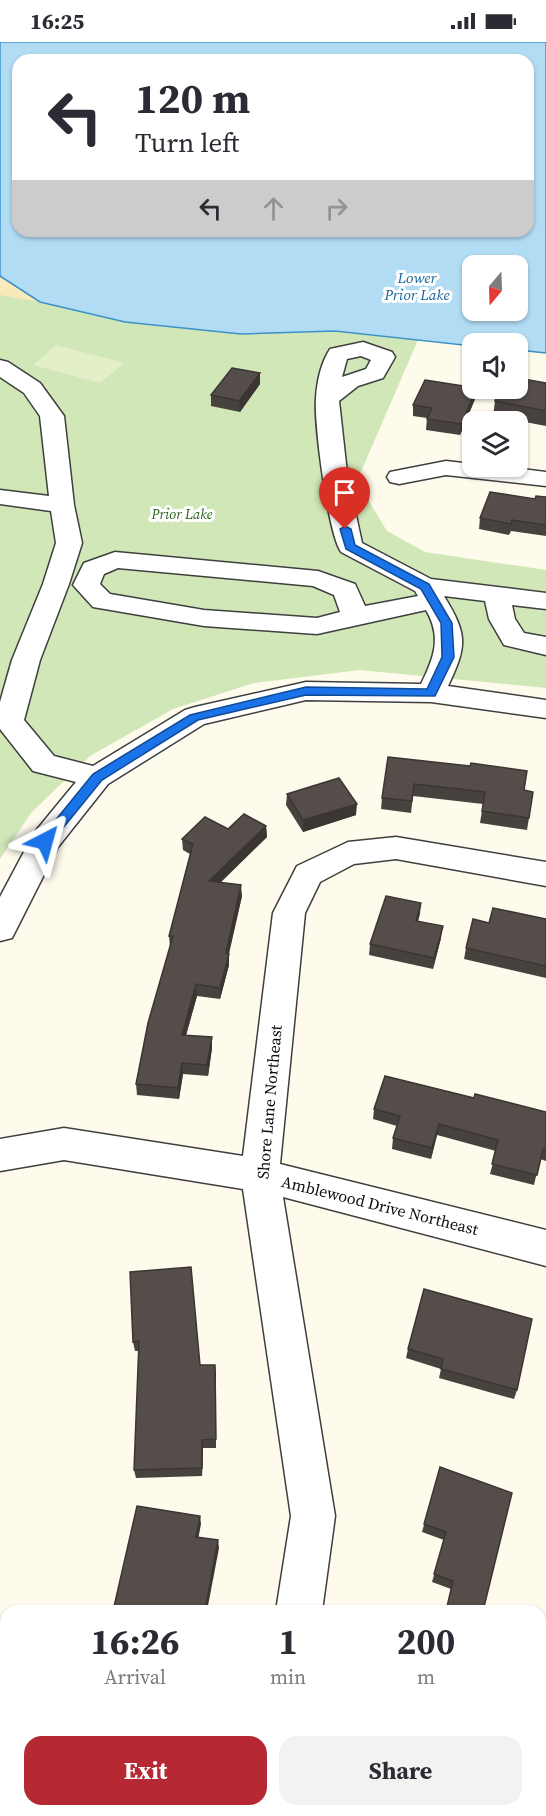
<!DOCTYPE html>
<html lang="en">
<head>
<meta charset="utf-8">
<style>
  :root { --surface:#fff; --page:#f2f2f3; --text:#2b2b33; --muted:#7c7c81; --accent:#b72932 }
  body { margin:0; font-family:"Source Serif 4",serif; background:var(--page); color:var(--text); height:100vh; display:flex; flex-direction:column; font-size:22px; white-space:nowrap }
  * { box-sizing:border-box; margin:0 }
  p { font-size:20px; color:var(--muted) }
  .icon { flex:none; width:33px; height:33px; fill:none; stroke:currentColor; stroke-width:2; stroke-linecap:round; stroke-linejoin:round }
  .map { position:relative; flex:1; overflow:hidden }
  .details { position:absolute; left:0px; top:1563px; width:546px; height:212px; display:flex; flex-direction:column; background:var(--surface); border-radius:18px 18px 0 0; box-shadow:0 2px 4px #0004 }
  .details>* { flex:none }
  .top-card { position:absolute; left:12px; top:12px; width:522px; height:183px; border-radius:18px; box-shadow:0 2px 4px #0004; background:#fff; color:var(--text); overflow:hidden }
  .needle { width:39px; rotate:199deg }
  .controls { position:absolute; left:462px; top:213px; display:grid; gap:12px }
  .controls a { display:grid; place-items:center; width:66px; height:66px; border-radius:12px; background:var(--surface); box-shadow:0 2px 4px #0004; font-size:30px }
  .pin { position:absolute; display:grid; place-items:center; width:51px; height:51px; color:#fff; margin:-62px -26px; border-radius:50% 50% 50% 0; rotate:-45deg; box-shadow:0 0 6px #0007 }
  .pin .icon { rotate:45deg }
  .me { position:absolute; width:66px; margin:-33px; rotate:39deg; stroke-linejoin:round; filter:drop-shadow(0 0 4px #0008) }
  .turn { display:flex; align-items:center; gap:21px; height:126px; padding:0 24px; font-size:27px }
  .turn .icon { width:78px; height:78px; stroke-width:2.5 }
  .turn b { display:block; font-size:42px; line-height:51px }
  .lanes { display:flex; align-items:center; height:57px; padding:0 24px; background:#0003; justify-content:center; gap:30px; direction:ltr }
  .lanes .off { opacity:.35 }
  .eta { display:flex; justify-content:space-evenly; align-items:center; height:102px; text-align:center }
  .eta b { font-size:36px; font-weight:700; line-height:42px }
  .cta { display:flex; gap:12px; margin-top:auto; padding:12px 24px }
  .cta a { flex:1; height:69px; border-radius:18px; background:var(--accent); color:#fff; font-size:24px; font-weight:700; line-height:69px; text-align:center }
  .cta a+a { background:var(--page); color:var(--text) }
  .status { display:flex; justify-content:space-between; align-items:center; height:42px; padding:0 30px; background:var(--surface); direction:ltr }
  .status svg { height:16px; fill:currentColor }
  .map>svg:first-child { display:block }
</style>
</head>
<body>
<div class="status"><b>16:25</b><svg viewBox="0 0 49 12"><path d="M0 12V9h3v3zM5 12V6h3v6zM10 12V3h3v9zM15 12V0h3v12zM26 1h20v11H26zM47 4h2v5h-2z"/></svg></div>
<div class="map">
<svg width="546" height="1774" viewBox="0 0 546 1774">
  <rect width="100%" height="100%" fill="#fefbec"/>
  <!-- green -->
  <polygon fill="#d1e7b7" points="0,234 40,260 418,298 360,432 370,461 387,489 425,510 546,528 546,646 360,628 254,641 173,667 90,714 31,771 0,817"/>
  <!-- sand -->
  <polygon fill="#f8eaba" points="0,234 40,260 0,253"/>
  <!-- pitch -->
  <polygon fill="#e2efc9" points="56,303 124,321 100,341 33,323"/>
  <!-- water -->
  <path fill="#b2dcf4" stroke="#3c92c8" stroke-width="1.5" fill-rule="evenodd" d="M0 0H546V311L518 308V302H472V304L335 289 241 292 125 280 40 260 0 234ZM18 18H528V189H18ZM472 224H518V268H472Z"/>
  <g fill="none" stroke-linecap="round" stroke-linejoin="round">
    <!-- minor casing -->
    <g stroke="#3f3f3f" stroke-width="3">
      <g id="minor">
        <path d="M363 300 392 310 395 315 383 336 358 344 339 359 347 431 362 501 431 537 546 551V567L512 563 515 577 524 591 546 595V613L504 603 489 577 485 559 444 554C468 593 467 604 448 644L546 658V676L431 660 306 658 204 682 108 742 58 805 12 896 0 899V855L34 791 76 740 33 729 0 687V660L12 618 43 542 56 501 51 469 0 462V448L49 454 40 374 24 351 0 335V318L8 320 40 341 64 374 74 463 82 501 69 542 40 618 24 678 54 714 93 724 185 668 195 665 306 640 421 642C434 616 442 595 426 568L317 592 204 584 93 565 73 543 84 521 115 510 318 529 355 542 365 564 418 554 415 549 341 510C328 491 314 381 316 356 317 339 321 321 330 307ZM361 314 371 318 366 327 342 335 347 317ZM118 526 313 544 334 553 340 570 317 576 204 568 110 552 100 542 104 532Z"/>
        <polygon points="446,419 472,422 472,424 498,424 546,430 546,444 446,433 399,442 390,440 387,435 390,430"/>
        <polygon points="396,795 546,820 546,844 396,817 354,822 320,840 305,871 280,1122 546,1188 546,1224 283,1155 335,1474 322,1569 276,1569 291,1474 243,1147 64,1118 0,1129 0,1097 64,1086 243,1114 273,871 297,824 348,800"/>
        <polygon points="220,1768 270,1768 268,1774 218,1774"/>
      </g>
    </g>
    <!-- minor -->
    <use href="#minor" fill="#fff" fill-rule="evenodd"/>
  </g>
  <!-- wall -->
  <g fill="#48423f">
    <polygon points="546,341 546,384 493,374 495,359"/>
    <polygon points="260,342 240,370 211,364 211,353"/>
    <polygon points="477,346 475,357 460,393 426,388 427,376 413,374 413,363"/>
    <polygon points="546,455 546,494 511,489 509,493 479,487 480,476 535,457"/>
    <polygon points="388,715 524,748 529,776 527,788 480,781 483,762 413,754 411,771 381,767 382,756"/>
    <polygon points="287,752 356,773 303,790 286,763"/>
    <polygon points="266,784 267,795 220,840 242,854 229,912 229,923 220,957 197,954 186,993 212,1006 208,1034 183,1032 179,1057 137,1053 136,1042 170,905 169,894 190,812 183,808 182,797 228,787"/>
    <polygon points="421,861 418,879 441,896 433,927 369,913 370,902"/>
    <polygon points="546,877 546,936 464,917 466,906 489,881"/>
    <polygon points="474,1056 546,1070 546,1119 540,1117 534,1143 490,1132 496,1109 437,1093 431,1117 392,1107 393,1096 397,1084 373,1077 374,1067"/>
    <polygon points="130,1230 200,1323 216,1332 216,1406 203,1406 202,1434 136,1436 134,1428 139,1309 135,1309 133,1300"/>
    <polygon points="424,1247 517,1348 514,1357 439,1336 441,1327 406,1316 408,1307"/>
    <polygon points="440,1425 483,1569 451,1547 432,1540 444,1498 422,1490"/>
  </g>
  <!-- shaded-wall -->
  <g fill="#3b3633">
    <polygon points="260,331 260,342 240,370 239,359"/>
    <polygon points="477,346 475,357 460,393 461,382"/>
    <polygon points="357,762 356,773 303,790 303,778"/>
    <polygon points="266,784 267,795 210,851 209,839"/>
    <polygon points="241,843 242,854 226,922 226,911"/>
    <polygon points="421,861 420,872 415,890 416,879"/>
    <polygon points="443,884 441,896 433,927 434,916"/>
    <polygon points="229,912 229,923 220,957 220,946"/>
    <polygon points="196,942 197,954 183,1004 182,993"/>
    <polygon points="212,995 212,1006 208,1034 207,1023"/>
    <polygon points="182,1021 183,1032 179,1057 178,1046"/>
    <polygon points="439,1082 437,1093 431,1117 432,1106"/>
    <polygon points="215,1323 216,1332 216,1406 216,1397"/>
    <polygon points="202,1398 203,1406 202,1434"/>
    <polygon points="200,1474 201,1482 197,1503 196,1495"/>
    <polygon points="218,1498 219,1506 207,1569 205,1569"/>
  </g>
  <!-- building -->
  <g fill="#544d49" stroke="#3b3633" stroke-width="1.5">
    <polygon points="232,326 260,331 239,359 211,353"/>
    <polygon points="518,336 546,341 546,369 495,359 500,346 518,346"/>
    <polygon points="425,338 477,346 461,382 427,377 432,366 413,363"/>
    <polygon points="490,450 535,457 536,454 546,455 546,483 512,478 511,482 480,476"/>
    <polygon points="388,715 470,724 471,721 527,729 524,748 533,750 529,776 482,769 485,750 414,742 412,759 382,756"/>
    <polygon points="339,736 357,762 303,778 287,752"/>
    <polygon points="244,772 266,784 209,839 241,843 226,911 229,912 220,946 196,942 182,993 212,995 207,1023 182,1021 178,1046 136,1042 148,981 173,894 169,894 193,802 182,797 205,775 228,787"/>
    <polygon points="386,854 421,861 416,879 443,884 434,916 370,902"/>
    <polygon points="493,866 546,877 546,924 466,906 473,877 489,881"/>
    <polygon points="385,1034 474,1056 475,1052 546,1070 546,1107 543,1107 537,1133 492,1122 498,1098 439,1082 432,1106 393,1096 400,1074 374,1067"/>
    <polygon points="191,1225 200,1323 215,1323 216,1397 202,1398 202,1426 134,1428 139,1299 133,1300 130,1230"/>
    <polygon points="424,1247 532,1277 517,1348 441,1327 443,1317 408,1307"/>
    <polygon points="440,1425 512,1451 483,1569 446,1569 453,1539 434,1532 446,1490 424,1482"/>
    <polygon points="137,1464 200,1474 196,1495 218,1498 205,1569 113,1569"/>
    <polygon points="14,1768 65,1768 77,1774 11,1774"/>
    <polygon points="376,1768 494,1768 492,1774 374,1774"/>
  </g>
  <!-- route -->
  <polygon fill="#1a73e8" stroke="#114b97" stroke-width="1.5" points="345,484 351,487 355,503 429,542 452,581 454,615 435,654 306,653 198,678 102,738 50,802 41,802 39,799 41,796 93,732 190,673 306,645 427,647 442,615 441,581 421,547 346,507 340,487"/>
  <g text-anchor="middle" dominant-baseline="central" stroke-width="6" stroke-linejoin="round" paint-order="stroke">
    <!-- far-park labels -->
    <g font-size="14" font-style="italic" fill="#2e611f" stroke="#fff">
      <text x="182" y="472">Prior Lake</text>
    </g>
    <!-- far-water labels -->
    <g font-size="15" font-style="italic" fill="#1a6399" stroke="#fff">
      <text x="417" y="235">Lower<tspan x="417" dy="17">Prior Lake</tspan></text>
    </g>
    <!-- street labels -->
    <g font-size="16" fill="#0c0c0c" stroke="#fff">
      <text transform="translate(269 1060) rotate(-85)">Shore Lane Northeast</text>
      <text transform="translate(380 1163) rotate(14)">Amblewood Drive Northeast</text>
    </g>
  </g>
</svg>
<div class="controls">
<a><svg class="needle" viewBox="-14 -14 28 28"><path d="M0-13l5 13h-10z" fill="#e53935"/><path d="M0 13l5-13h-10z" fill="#7c7c81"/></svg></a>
<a><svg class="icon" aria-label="sound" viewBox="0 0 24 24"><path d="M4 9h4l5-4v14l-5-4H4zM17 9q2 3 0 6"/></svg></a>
<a><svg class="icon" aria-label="layers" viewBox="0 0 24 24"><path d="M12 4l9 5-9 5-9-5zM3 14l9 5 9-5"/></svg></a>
</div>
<div class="pin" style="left:345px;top:487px;background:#d93025"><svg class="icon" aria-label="arrive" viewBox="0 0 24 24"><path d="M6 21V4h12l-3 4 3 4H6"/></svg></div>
<svg class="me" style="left:45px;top:799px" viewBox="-20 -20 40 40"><path d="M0-17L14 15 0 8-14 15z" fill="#1a73e8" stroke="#fff" stroke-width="4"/></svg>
<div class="top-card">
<div class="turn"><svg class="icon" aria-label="left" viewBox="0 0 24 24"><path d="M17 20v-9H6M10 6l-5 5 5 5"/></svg><div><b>120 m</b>Turn left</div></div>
<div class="lanes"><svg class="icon" aria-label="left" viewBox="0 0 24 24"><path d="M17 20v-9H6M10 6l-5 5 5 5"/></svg><svg class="icon off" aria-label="ahead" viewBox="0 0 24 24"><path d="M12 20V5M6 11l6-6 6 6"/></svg><svg class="icon off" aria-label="right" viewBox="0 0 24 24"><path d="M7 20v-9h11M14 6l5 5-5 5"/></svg></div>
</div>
<section class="details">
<div class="eta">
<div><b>16:26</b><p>Arrival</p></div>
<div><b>1</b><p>min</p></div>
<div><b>200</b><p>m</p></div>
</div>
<div class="cta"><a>Exit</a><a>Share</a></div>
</section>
</div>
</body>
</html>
